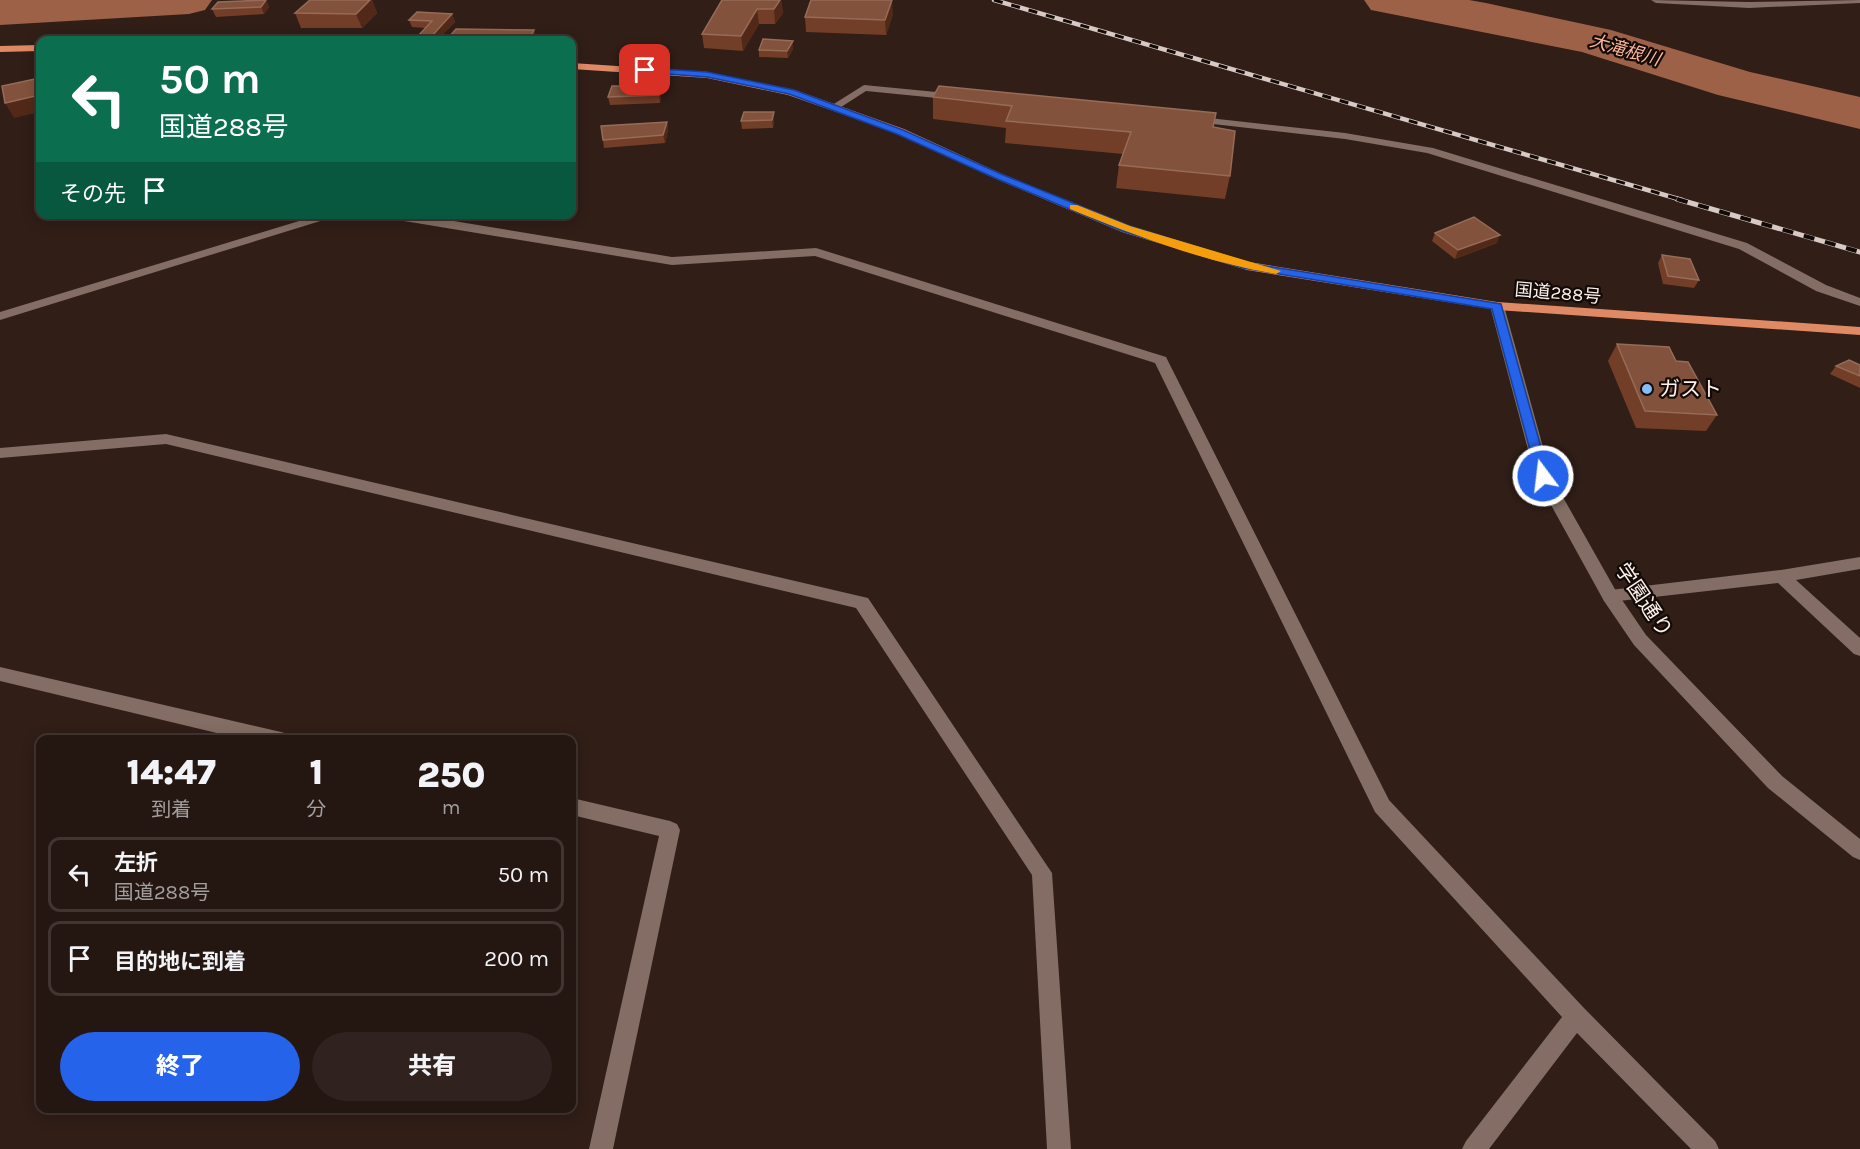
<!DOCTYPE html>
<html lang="ja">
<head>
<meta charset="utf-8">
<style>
  :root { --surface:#241611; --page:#30231f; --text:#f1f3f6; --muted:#a39f9f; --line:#413531; --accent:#2563eb }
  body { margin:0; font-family:Karla,"Noto Sans JP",sans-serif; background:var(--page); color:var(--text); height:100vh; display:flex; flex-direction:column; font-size:22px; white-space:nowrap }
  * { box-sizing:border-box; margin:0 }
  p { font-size:20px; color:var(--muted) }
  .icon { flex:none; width:33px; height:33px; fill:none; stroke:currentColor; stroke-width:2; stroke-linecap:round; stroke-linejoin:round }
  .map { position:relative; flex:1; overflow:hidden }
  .drawer { position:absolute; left:36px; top:735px; width:540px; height:378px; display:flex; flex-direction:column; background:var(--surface); border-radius:12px; box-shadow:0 3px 15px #0003,0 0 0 2px var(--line) }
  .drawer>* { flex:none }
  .guide { position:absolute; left:36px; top:36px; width:540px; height:183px; border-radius:12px; box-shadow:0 3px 15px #0003,0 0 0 2px var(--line); background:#0b6e4f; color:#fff; overflow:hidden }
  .pin { position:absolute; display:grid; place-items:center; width:51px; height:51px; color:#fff; margin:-26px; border-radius:12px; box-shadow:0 3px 9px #0006 }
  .me { position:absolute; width:66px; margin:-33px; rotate:345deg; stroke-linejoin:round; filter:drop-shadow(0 0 4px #0008) }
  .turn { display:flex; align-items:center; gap:21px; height:126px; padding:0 24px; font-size:27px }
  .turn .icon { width:78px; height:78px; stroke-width:2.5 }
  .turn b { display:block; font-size:42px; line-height:51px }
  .then { display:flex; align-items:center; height:57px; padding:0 24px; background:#0003; gap:12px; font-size:22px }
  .eta { display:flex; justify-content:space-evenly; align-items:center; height:102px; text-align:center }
  .eta b { font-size:36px; font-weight:800; line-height:42px }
  .primary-button { display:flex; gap:12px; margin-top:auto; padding:12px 24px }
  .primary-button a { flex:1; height:69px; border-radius:36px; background:var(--accent); color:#fff; font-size:24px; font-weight:800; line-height:69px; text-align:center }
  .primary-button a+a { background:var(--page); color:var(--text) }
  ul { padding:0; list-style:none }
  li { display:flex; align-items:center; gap:18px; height:75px; margin:0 12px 9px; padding:0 12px; border:3px solid var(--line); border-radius:12px }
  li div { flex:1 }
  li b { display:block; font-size:22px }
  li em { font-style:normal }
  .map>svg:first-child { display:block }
</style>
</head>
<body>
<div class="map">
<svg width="1860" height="1149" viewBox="0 0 1860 1149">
  <rect width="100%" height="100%" fill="#301e17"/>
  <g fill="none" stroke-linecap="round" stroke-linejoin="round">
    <!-- river -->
    <g fill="#9d6147" fill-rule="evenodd">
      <polygon points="0,0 212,0 205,10 189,14 0,25"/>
      <polygon points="1364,0 1469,0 1486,3 1611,30 1750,72 1860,97 1860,129 1718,95 1582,52 1371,10"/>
    </g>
    <!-- minor -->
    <g fill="#836d64" fill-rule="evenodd">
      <polygon points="1651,0 1749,2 1860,0 1860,3 1749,8 1656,3"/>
      <polygon points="864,85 957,94 962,97 957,100 866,91 838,109 829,107"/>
      <polygon points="1191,116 1345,133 1433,148 1747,243 1826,285 1860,298 1860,306 1816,291 1739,249 1427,153 1345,139 1187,121 1185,119"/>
      <polygon points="322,214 343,214 0,320 0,312"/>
      <polygon points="380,214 411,214 672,257 816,248 1166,357 1389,800 1584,1008 1715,1141 1719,1149 1691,1149 1577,1033 1489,1149 1462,1149 1466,1141 1562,1017 1375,812 1155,363 815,256 672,265 386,218"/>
      <polygon points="166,434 868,598 1052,873 1071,1149 1047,1149 1032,875 856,608 166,444 0,458 0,448"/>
      <polygon points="1860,557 1860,569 1796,580 1860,638 1860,656 1854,654 1778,583 1610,602 1604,601 1602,596 1604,591 1610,590 1781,570"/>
      <polygon points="0,667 281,732 288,734 290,740 246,740 0,681"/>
      <polygon points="572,798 670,821 677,824 680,830 613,1149 589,1149 659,836 572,815"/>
    </g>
    <!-- tertiary -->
    <polygon fill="#836d64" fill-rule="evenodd" points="1497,302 1504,306 1551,476 1616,591 1646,635 1782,776 1860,839 1860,860 1853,857 1768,788 1634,645 1604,601 1535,476 1490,306"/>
    <!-- trunk -->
    <g fill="#e08a65" fill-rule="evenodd">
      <polygon points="40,45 40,51 0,52 0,46"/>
      <polygon points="572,63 707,72 795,90 904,129 1002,174 1130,226 1249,262 1497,302 1860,327 1860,335 1497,310 1247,270 1122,232 994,178 896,133 788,95 707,78 572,69"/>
    </g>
    <!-- rail-far1 casing -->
    <g stroke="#d7c9c3" stroke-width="4.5">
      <polyline id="rail-far1" points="994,0 1682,200"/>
    </g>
    <!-- rail casing -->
    <g stroke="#d7c9c3" stroke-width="5">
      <polyline id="rail" points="1677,199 1860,252"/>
    </g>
    <!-- rail-far1 -->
    <use href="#rail-far1" stroke="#120a07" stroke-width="3" stroke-dasharray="9" stroke-linecap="butt"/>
    <!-- rail -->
    <use href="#rail" stroke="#120a07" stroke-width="4" stroke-dasharray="11" stroke-linecap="butt"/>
  </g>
  <!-- wall -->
  <g fill="#733e27">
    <polygon points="266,0 269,7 264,14 216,17 212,9"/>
    <polygon points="310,0 372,0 377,13 362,28 301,28 295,13"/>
    <polygon points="722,0 781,0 783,13 775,24 759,24 743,51 704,48 702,34"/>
    <polygon points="452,14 455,22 437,40 418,40 417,37 425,28 412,27 409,20"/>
    <polygon points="893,14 886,35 806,32 805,17"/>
    <polygon points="534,30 536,38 535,40 449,40 448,38"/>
    <polygon points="793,49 788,58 759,57 759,50"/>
    <polygon points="660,86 661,94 660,103 610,105 608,97"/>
    <polygon points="933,97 1213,127 1230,176 1225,199 1116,188 1119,165 1123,154 1005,143 1006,128 933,119"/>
    <polygon points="774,112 774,120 773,128 742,129 741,121"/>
    <polygon points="667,122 668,130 665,143 604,148 603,140"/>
    <polygon points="1435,233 1497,243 1455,259 1432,241"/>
    <polygon points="1662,255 1699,280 1694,288 1663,284 1658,263"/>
    <polygon points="1617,344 1676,361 1717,415 1706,431 1636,428 1608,361"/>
    <polygon points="1860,365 1860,388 1830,374 1836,366"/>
  </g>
  <!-- shaded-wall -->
  <g fill="#522918">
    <polygon points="266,0 269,7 264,14 261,7"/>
    <polygon points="370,0 372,0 377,13 362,28 356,14"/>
    <polygon points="780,0 781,0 783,13 775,24 774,9"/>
    <polygon points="892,0 893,14 886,35 885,20"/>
    <polygon points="757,9 759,24 743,51 741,36"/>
    <polygon points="452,14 455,22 437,40 431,40 430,38"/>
    <polygon points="534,30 536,38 535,40 529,40"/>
    <polygon points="793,41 793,49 788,58 787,51"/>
    <polygon points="660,86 661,94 660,103 659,95"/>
    <polygon points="40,95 40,112 14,118 5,103"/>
    <polygon points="774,112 774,120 773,128 772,120"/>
    <polygon points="667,122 668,130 665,143 663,135"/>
    <polygon points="1500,235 1497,243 1455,259 1458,250"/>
  </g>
  <!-- building -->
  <g fill="#82523c" stroke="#966b57" stroke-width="1.5">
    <polygon points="266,0 261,7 212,9 218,2"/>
    <polygon points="310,0 370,0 356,14 295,13"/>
    <polygon points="722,0 780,0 774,9 757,9 741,36 702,34"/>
    <polygon points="811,0 892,0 885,20 805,17"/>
    <polygon points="417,12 452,14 430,38 417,37 432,21 409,20"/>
    <polygon points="456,29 534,30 529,39 448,38"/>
    <polygon points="763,39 793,41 787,51 759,50"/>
    <polygon points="40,78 40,95 5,103 2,86"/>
    <polygon points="612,86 660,86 659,95 608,97"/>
    <polygon points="939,86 1216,113 1213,127 1235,131 1230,176 1119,165 1131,132 1006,121 1012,106 933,97"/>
    <polygon points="744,112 774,112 772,120 741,121"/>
    <polygon points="667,122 663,135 603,140 601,126"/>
    <polygon points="1474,217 1500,235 1458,250 1435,233"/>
    <polygon points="1662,255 1690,259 1699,280 1668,276"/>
    <polygon points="1617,344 1669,347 1676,361 1688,362 1717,415 1645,411"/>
    <polygon points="1849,360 1860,365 1860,376 1836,366"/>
  </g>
  <!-- route -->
  <polygon fill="#2563eb" stroke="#184099" stroke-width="1.5" points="645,68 707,72 794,90 903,130 1001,174 1130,226 1248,263 1501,304 1549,476 1543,480 1537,476 1492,309 1243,268 1122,231 995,178 897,134 789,94 707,77 642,72"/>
  <!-- slow -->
  <path fill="#f59e0b" d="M1070 205H1077L1130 226 1281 271 1276 274C1205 262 1136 236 1070 209Z"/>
  <!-- markers -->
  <circle fill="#86bbfb" stroke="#120a07" stroke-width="2" cx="1647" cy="389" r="6"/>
  <g text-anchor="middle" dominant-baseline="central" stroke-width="4.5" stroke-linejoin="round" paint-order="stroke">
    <!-- far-water labels -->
    <g font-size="18" font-style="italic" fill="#fdb597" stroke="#120a07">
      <text transform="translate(1625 50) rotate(16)">大滝根川</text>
    </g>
    <!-- far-street labels -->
    <g font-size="18" fill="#fef1eb" stroke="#120a07">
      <text transform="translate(1558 293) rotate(5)">国道288号</text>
    </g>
    <!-- poi labels -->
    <g font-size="21" fill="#fef1eb" stroke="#120a07" text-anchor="start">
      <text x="1659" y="389">ガスト</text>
    </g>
    <!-- street labels -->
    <g font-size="21" fill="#fef1eb" stroke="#120a07">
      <text transform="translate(1644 600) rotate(56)">学園通り</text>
    </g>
  </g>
</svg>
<div class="pin" style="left:645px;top:70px;background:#d93025"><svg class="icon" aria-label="arrive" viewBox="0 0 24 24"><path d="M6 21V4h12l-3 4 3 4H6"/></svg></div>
<svg class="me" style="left:1543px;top:476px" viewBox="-20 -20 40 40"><circle r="17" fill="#2563eb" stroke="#fff" stroke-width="3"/><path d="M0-11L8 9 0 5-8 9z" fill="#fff"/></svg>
<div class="guide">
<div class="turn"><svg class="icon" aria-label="left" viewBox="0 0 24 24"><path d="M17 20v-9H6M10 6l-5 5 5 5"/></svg><div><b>50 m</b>国道288号</div></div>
<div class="then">その先<svg class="icon" aria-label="arrive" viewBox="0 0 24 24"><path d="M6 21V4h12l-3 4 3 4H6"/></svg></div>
</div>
<section class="drawer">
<div class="eta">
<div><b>14:47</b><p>到着</p></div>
<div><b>1</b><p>分</p></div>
<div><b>250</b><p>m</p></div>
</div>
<ul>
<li><svg class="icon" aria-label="left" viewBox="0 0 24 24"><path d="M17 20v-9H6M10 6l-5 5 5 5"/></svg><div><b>左折</b><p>国道288号</p></div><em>50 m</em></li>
<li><svg class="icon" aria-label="arrive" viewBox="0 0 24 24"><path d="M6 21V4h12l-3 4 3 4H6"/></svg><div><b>目的地に到着</b></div><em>200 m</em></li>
</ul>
<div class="primary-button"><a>終了</a><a>共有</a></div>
</section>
</div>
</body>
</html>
